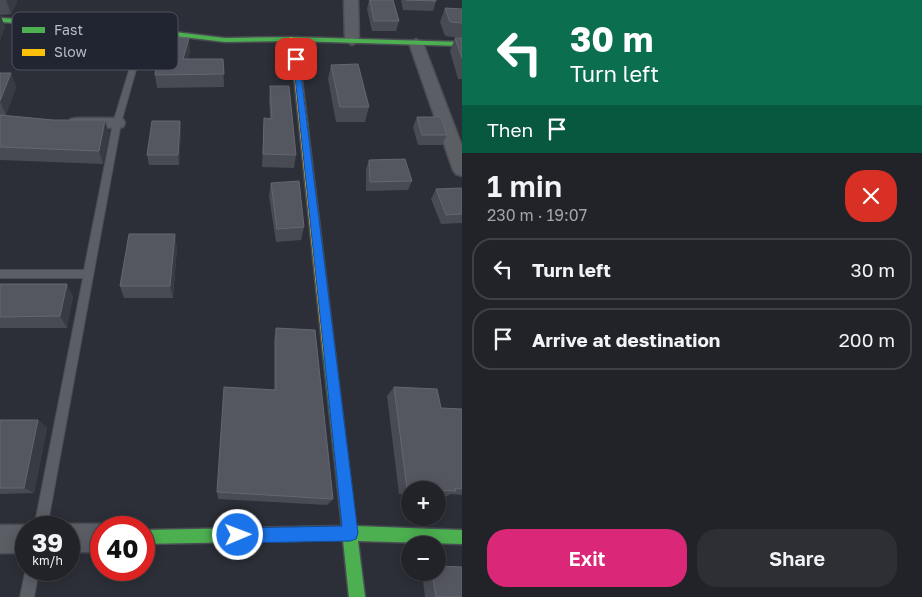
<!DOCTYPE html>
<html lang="en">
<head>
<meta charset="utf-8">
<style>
	body { margin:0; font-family:"Golos Text",sans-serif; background:#2d2f35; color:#f1f3f6; height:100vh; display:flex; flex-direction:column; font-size:19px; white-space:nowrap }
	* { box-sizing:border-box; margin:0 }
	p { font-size:16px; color:#a2a4a8 }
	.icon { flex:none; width:28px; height:28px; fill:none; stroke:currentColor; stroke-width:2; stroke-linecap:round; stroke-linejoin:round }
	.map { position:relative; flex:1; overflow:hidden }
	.side { display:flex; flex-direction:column; background:#212329; width:460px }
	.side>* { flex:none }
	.banner { background:#0b6e4f; color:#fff; overflow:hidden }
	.controls { position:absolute; left:401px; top:481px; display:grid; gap:10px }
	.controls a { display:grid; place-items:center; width:45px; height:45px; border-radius:50%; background:#212329; box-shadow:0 2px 12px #0003,0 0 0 1px #3e4046; font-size:25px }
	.speed { position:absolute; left:15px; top:516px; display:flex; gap:10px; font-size:25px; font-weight:700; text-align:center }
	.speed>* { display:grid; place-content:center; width:65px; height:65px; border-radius:50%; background:#212329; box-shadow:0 2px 12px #0003,0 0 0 1px #3e4046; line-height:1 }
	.speed small { font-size:12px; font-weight:400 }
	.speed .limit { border:8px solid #d22; background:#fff; color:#111 }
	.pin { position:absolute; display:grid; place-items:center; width:42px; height:42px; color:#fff; margin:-21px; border-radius:10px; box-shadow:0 2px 8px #0006 }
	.me { position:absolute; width:55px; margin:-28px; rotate:89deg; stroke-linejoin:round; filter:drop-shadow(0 0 4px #0008) }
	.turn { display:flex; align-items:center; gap:18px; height:105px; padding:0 25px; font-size:22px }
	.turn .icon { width:65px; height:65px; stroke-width:2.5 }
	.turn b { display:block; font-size:35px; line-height:42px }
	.then { display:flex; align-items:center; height:48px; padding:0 25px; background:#0003; gap:10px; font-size:19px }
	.round { display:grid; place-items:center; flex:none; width:52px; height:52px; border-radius:20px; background:#2d2f35 }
	.head { display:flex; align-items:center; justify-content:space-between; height:85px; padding:0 25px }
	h1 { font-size:30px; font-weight:600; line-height:38px }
	.action { display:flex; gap:10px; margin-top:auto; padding:10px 25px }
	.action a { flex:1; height:58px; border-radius:20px; background:#db2777; color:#fff; font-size:20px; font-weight:600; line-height:58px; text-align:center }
	.action a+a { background:#2d2f35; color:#f1f3f6 }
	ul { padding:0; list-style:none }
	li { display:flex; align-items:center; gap:15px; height:62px; margin:0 10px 8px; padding:0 15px; border:2px solid #3e4046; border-radius:20px }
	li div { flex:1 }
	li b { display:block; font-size:19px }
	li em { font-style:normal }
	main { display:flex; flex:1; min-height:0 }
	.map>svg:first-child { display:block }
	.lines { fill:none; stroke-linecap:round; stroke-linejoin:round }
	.lane-casing { stroke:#4a4c54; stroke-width:2 }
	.street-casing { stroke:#4a4c54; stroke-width:3 }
	.fast-casing { stroke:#4a4c54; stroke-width:3 }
	.slow-casing { stroke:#4a4c54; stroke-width:3 }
	.lane { fill:#5c5e65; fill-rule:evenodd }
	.street { fill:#5c5e65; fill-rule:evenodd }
	.fast { fill:#4caf50; fill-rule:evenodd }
	.slow { fill:#ffc107; fill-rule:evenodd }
	.wall { fill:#494b54 }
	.shaded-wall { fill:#393b43 }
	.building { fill:#555760; stroke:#646770 }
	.route { fill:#1a73e8; stroke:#114b97 }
	.key { fill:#202531; stroke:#4d525e; stroke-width:1 }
	.key-label { font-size:14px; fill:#b7bbc7 }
</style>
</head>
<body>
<main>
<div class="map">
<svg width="462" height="597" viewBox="0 0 462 597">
	<rect width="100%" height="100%" fill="#2c2f37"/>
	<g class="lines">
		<defs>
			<g id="lane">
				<polygon points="144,29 147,31 121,123 47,528 34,528 83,278 0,278 0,270 84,270 113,123 141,31"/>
				<polygon points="26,568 26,570 39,570 34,597 20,597"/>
			</g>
			<g id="street">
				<polygon points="344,0 358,0 359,41 352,45 345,41"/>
				<polygon points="416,39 423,43 462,146 462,176 456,174 453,170 409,43"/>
				<polygon points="77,118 117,118 123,119 125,123 123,127 117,128 71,127 69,123 71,119"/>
				<polygon points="69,524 101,524 109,528 101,528 101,552 69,552 69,528 61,528"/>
				<polygon points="0,525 26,525 32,528 26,528 26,553 0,553"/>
			</g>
			<g id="fast">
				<polygon points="0,18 116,25 225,38 293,37 462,42 462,46 293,41 225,42 116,29 0,22"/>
				<polygon points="329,348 333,349 335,353 356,526 462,530 462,544 358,541 365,597 349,597 343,540 144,544 144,530 342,526 323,353 325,349"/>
			</g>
			<polygon id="slow" points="290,37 297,39 335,353 333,357 329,358 325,357 323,353"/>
		</defs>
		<use href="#lane" class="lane-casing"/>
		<use href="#street" class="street-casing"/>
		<use href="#fast" class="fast-casing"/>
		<use href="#slow" class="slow-casing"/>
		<use href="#lane" class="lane"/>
		<use href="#street" class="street"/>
		<use href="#fast" class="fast"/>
		<use href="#slow" class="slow"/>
	</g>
	<g class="wall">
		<polygon points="0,0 16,0 17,2 11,14 0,15 5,27 0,40"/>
		<polygon points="369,0 393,0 399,21 396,31 372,31 367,9"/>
		<polygon points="401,0 436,0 436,1 433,11 403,10"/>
		<polygon points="445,8 462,9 462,79 458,79 450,51 455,38 461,38 445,36 440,22"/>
		<polygon points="190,51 188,59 223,59 224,87 157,88 155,75"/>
		<polygon points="331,65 369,107 365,122 336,122 328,79"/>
		<polygon points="0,73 11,73 16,87 6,115 2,115 53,120 105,120 109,134 103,164 0,160"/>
		<polygon points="270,86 296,155 294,168 262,167 264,118 270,119 269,99"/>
		<polygon points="417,117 447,135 442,145 418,145 413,127"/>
		<polygon points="180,121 181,131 179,165 149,165 147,155"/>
		<polygon points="369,160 412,181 408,190 366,191 366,169"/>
		<polygon points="271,183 304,227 301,240 276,242 269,196"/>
		<polygon points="462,188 462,223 441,224 431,199 436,189"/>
		<polygon points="177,247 173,298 124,298 120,286"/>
		<polygon points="0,284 73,296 67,328 0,328"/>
		<polygon points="276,328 333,499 327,505 218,499 217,492 274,390 274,341"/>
		<polygon points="394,387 441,408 462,409 462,495 451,494 445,497 438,496 438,490 410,490 410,495 399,494 387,396"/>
		<polygon points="0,420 38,420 47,428 34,493 0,494"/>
		<polygon points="422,572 438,572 462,597 425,597"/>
	</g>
	<g class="shaded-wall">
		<polygon points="6,0 16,0 17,2 11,14"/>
		<polygon points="0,14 5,27 0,40"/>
		<polygon points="189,38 190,51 185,72 183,59"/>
		<polygon points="11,73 16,87 6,115 0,101"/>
		<polygon points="105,120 109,134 103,164 99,151"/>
		<polygon points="180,121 181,131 179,165 178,155"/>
		<polygon points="175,234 177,247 173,298 170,286"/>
		<polygon points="67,284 73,296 67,328 60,316"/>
		<polygon points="38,420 47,428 34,493 24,488"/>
	</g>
	<g class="building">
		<polygon points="370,0 393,0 399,21 374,21"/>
		<polygon points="406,0 436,0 436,1"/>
		<polygon points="445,8 462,9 462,23 450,22"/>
		<polygon points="163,37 189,38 183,59 223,59 224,74 155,75 157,56"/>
		<polygon points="455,38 462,38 462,58"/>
		<polygon points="358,64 369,107 340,107 331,65"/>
		<polygon points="0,73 11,73 0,101"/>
		<polygon points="270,86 289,86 296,155 263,154 264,118 272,119"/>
		<polygon points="0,115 53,120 105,120 99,151 0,147"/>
		<polygon points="417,117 441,117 447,135 422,135"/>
		<polygon points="152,121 180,121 178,155 147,155"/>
		<polygon points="405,159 412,181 370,182 369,160"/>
		<polygon points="299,181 304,227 277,229 271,183"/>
		<polygon points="462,188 462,214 446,215 436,189"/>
		<polygon points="129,234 175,234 170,286 120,286"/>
		<polygon points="0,284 67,284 60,316 0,317"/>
		<polygon points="276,328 315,330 333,499 217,492 224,387 276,390"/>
		<polygon points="394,387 437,389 441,408 462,409 462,489 455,488 456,491 407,489"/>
		<polygon points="0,420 38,420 24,488 0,488"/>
		<polygon points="438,566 462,567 462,597 436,597 432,572 438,572"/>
	</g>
	<polygon class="route" points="293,57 299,59 358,533 356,539 350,541 238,543 233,541 230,535 233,530 238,528 342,526"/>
	<rect x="12" y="12" width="166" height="58" rx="8" class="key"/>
	<rect x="22" y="27" width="23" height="6" fill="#4caf50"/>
	<rect x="22" y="49" width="23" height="7" fill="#ffc107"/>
	<g class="key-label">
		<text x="54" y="35">Fast</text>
		<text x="54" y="57">Slow</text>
	</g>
</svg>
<div class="controls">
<a>+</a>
<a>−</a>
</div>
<div class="speed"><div>39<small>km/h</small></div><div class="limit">40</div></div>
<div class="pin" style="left:296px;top:59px;background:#d93025"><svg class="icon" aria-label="arrive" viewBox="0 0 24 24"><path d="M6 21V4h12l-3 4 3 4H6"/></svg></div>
<svg class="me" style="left:238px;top:535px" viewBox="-20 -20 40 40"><circle r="17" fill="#1a73e8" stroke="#fff" stroke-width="3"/><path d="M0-11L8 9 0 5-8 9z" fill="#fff"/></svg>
</div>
<section class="side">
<div class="banner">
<div class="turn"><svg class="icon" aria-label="left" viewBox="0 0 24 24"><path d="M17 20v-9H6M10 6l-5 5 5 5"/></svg><div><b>30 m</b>Turn left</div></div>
<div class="then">Then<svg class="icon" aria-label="arrive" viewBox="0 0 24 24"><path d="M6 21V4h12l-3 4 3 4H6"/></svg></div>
</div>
<div class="head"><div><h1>1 min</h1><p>230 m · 19:07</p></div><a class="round" style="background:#d93025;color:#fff"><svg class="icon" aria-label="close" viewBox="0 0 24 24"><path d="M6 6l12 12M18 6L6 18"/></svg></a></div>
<ul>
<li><svg class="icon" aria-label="left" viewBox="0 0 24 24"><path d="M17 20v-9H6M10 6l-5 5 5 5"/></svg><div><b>Turn left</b></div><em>30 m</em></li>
<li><svg class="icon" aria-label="arrive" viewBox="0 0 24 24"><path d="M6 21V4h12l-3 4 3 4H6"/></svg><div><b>Arrive at destination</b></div><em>200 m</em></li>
</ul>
<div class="action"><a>Exit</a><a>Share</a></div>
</section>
</main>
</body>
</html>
